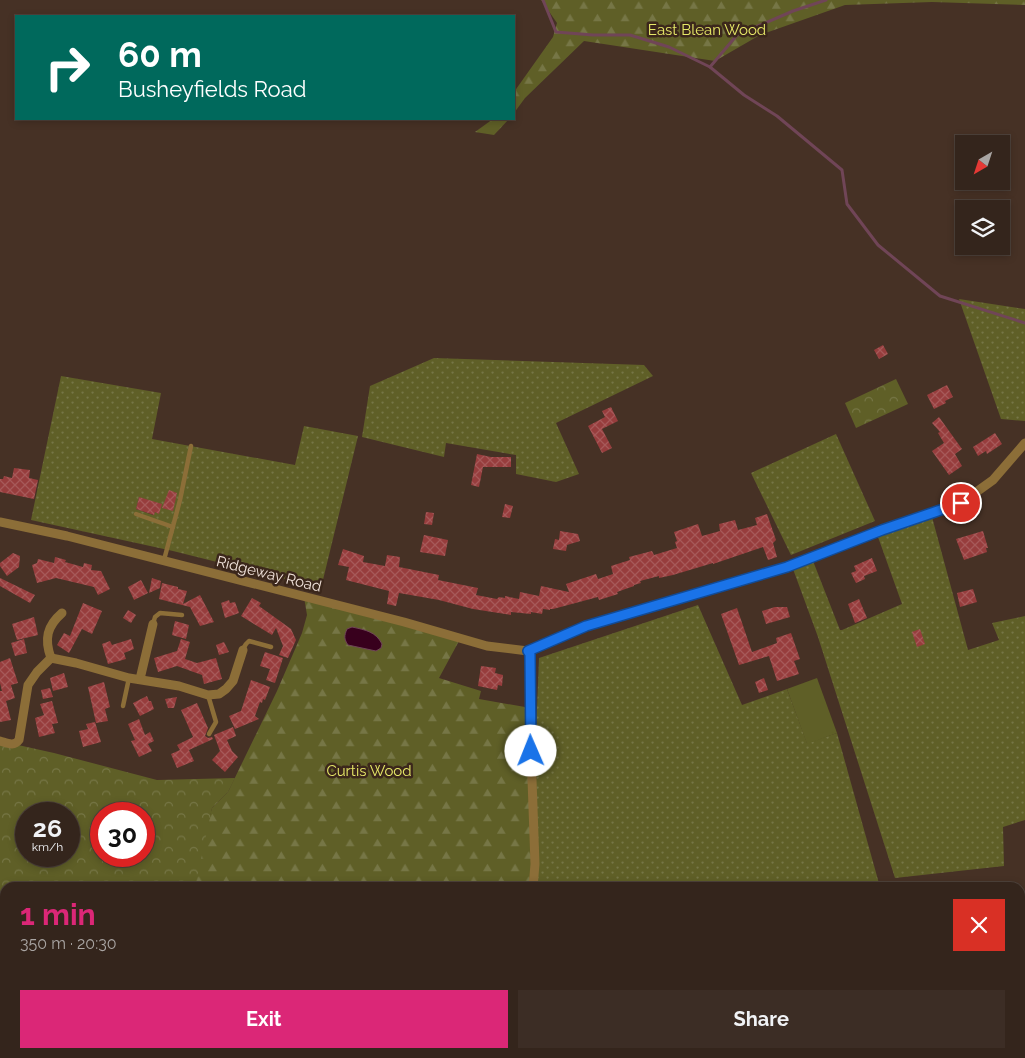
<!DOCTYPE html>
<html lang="en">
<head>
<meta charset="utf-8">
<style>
	body { margin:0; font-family:Raleway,sans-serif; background:#3c2d25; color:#f1f3f6; height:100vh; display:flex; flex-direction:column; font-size:19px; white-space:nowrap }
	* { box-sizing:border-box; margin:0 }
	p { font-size:16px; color:#a9a5a3 }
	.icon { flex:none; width:28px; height:28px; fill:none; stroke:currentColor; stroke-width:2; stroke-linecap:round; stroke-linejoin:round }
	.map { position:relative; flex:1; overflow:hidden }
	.panel { position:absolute; left:0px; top:882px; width:1025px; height:176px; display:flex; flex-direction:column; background:#34251c; border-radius:15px 15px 0 0; box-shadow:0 2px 8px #0003,0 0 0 1px #4e423b }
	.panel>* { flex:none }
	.banner { position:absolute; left:15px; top:15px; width:500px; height:105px; border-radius:0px; box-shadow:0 2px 8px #0003,0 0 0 1px #4e423b; background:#00695c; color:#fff; overflow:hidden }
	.needle { width:32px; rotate:219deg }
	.fabs { position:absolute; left:955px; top:135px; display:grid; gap:10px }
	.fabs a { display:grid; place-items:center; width:55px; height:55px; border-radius:0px; background:#34251c; box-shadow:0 2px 8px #0003,0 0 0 1px #4e423b; font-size:25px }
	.speed { position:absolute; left:15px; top:802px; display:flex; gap:10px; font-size:25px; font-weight:700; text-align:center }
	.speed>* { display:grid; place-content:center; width:65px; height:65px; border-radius:50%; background:#34251c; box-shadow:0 2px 8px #0003,0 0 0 1px #4e423b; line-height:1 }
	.speed small { font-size:12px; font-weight:400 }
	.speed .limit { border:8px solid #d22; background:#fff; color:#111 }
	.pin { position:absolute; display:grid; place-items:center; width:42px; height:42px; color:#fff; margin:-21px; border:2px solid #fff; border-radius:50%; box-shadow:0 1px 5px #0007 }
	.me { position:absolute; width:55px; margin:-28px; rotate:359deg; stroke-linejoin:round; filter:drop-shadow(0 0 4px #0008) }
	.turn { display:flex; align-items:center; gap:18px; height:105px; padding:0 20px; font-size:22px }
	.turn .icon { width:65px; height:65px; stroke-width:2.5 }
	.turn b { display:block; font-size:35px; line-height:42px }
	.round { display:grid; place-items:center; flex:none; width:52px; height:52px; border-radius:0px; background:#3c2d25 }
	.headline { display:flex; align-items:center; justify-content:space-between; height:85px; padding:0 20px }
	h1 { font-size:30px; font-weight:700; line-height:38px; color:#db2777 }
	.primary-button { display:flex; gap:10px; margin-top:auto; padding:10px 20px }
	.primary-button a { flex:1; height:58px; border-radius:0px; background:#db2777; color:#fff; font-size:20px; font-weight:700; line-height:58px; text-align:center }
	.primary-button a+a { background:#3c2d25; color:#f1f3f6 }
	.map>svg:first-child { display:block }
	.grass { fill:url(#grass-dots); fill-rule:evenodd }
	.forest { fill:url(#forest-firs) }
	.park { fill:url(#park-crowns); fill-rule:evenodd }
	.pitch { fill:#5f5f27 }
	.water { fill:#38001d; stroke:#704557 }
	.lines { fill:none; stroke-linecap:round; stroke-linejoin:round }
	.stream { stroke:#704557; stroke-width:3 }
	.building { fill:url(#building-cross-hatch) }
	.lane { stroke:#8c6e38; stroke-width:4.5 }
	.street { stroke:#8c6e38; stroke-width:9 }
	.primary { stroke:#e0a20c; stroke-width:12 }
	.route-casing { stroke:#114b97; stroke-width:12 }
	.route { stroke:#1a73e8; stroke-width:9 }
	.labels { text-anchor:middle; stroke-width:5; stroke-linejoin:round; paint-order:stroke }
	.park-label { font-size:15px; fill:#e7e968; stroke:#3b271b }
	.street-label { font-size:15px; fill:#f3e5dd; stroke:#3b271b }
</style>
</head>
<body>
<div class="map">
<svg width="1025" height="1058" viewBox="0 0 1025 1058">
	<defs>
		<pattern id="grass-dots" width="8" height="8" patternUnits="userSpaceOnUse" patternTransform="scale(1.25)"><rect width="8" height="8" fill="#5f5f27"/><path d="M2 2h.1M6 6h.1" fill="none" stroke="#767646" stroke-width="1.8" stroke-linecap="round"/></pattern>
		<pattern id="forest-firs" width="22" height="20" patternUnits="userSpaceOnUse" patternTransform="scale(1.25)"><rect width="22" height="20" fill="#5f5f27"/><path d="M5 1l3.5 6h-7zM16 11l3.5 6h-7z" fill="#767646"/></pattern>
		<pattern id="park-crowns" width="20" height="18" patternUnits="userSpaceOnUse" patternTransform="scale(1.25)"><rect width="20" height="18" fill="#5f5f27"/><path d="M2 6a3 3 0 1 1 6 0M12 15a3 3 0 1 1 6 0" fill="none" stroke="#767646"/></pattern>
		<pattern id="building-cross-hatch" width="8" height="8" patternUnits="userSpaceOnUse" patternTransform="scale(1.25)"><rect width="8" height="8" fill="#973d3d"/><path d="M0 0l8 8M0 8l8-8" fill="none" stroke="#a65959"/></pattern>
	</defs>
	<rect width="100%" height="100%" fill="#463125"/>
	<g class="grass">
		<polygon points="959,299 1025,309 1025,421 1001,419"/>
		<polygon points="434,358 644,365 653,376 556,423 579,474 556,482 516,474 516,455 446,443 444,457 362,437 370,386"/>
		<path d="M61,376L161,393L152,439L295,465L304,426L358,436L321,588L173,551L31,520ZM139,497L159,513L155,512L153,515L136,509Z"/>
		<polygon points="836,434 875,521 791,555 751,473"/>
		<polygon points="932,517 968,650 999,640 992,623 1025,616 1025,820 1003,827 1004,866 895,878 818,637 793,569 813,561 840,630 842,630 902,604 878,537"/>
		<polygon points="698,605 742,705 787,689 807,743 837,733 880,887 530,888 539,658"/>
		<polygon points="445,1054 516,1054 515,1058 420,1058"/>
		<polygon points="519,1054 523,1054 523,1055 528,1054 647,1054 635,1058 518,1058"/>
		<polygon points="700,1054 829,1054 831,1058 688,1058"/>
	</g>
	<g class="forest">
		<polygon points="541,0 1025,0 1025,5 932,2 845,5 760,35 715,61 584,41 525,98 514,113 514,92 553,37 557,23"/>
		<polygon points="493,119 509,119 494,135 475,132"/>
		<polygon points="304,597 459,641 439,678 481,691 479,699 525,707 531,744 533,887 191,888 212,808 228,792 277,691 302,633 307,615"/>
		<polygon points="29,1054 145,1054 149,1056 150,1054 445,1054 420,1058 28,1058"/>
	</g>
	<g class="park">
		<polygon points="896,379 908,404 856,428 845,403"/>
		<path d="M0,741L54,753L157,780L235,778L228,792L212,808L195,887L5,888V1054H29L28,1058H0ZM26,814H69V856H26ZM101,814H144V856H101Z"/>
	</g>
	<polygon class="pitch" points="817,678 837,733 807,744 787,689"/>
	<path class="water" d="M352,627C366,630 376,632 382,644L381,648L376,651L348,645C344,639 344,636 347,629Z"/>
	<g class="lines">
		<g class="stream">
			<polyline points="543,0 556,32 593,35 630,35 669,47 710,67 744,95 777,116 842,170 847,204 878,245 940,296 1025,323"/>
			<polyline points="710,67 737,35 793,11 826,0"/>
		</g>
	</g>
	<g class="building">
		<polygon points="883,345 888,354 879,359 874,350"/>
		<polygon points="947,385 953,397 945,401 946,403 934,409 927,395"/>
		<polygon points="611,407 618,421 602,429 612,448 602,453 588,426 605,417 602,411"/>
		<polygon points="939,417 962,449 955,454 962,466 949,475 932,451 944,443 938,433 940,432 932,423"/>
		<polygon points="995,433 1002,444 987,454 986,451 978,456 973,447"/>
		<polygon points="477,454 491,457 511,457 511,467 483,467 479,487 471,485"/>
		<polygon points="14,468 30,470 29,478 38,480 34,499 0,492 0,479 3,479 4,476 12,478"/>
		<polygon points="169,490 177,493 173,511 162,508"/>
		<polygon points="139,497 162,504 159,514 155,512 154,515 136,509"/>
		<polygon points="505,504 513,506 510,518 502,517"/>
		<polygon points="426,512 434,513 432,525 424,524"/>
		<polygon points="767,514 776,540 773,543 777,557 768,560 763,547 713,564 713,563 673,575 659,578 659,576 640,581 641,583 634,585 634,586 617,592 618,594 599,600 598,597 553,609 550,609 550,610 543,609 542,614 531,612 531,614 511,612 511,615 473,609 439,600 399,593 396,606 387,604 389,591 346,580 349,567 338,565 343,549 364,556 363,562 385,566 387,555 400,557 399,567 439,575 438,580 478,588 476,595 497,599 499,597 505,598 505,596 519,599 520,592 539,596 541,586 569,592 566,584 596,574 598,579 613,574 611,566 630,560 629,557 652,551 654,555 677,548 675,542 677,541 674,532 698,524 702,536 720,531 719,524 735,520 738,530 757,525 755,518"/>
		<polygon points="560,531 578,534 580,541 567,545 566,551 553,549 555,539 559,540"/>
		<polygon points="983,531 988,548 986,548 987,552 964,560 956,539"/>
		<polygon points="424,535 448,540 445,556 420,552"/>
		<polygon points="13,553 20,556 19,567 7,576 0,566 0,563"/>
		<polygon points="55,557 66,560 65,562 83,567 84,563 92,565 91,570 101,571 110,589 98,595 94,587 56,578 37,583 32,565 37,563 38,559 54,563"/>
		<polygon points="872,558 877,571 864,576 865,579 856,583 851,573 856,571 854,566"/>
		<polygon points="0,578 35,595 30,603 0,586"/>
		<polygon points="152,578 161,581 160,588 149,593"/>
		<polygon points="141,580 148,593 134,600 128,587"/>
		<polygon points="162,583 178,587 178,589 187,591 183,604 200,595 214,622 200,626 190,607 159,599"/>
		<polygon points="973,589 977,602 960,607 957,593"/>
		<polygon points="252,598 261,603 259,606 291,629 296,640 288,658 279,655 283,646 276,628 272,635 241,616"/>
		<polygon points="859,599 867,618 855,623 848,604"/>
		<polygon points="229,600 230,603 235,602 239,613 225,618 221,603"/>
		<polygon points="83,603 102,611 92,634 82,629 69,653 57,645 64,633 70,636"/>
		<polygon points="775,607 787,607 790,617 766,624 762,611"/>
		<polygon points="737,608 752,652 777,643 776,638 791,633 800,659 794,661 799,674 777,681 769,656 739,665 721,614"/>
		<polygon points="128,610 136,615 131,623 123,618"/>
		<polygon points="34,617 38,635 17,640 12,624"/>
		<polygon points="175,621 189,625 186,639 172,635"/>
		<polygon points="920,629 925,644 917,647 912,632"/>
		<polygon points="24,639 27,653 15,656 11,643"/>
		<polygon points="131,639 134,649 124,653 126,659 108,664 102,644 110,641 112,645"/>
		<polygon points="181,639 190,642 185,659 197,663 216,658 222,679 204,684 202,675 177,666 158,672 154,658 177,651"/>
		<polygon points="224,642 229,652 219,655 216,645"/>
		<polygon points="265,652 283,658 275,683 266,680 270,669 260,666"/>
		<polygon points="10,658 18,683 11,685 15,698 6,701 11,720 0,722 0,691 2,691 0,683 0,662"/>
		<polygon points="481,666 496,668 495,673 503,675 502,686 498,685 497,690 478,686"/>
		<polygon points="64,673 68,687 53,691 50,678"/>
		<polygon points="764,678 768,690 759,693 755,682"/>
		<polygon points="251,680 270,687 265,700 263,699 262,703 260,702 255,716 259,719 235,729 229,716 241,711"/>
		<polygon points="104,682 110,707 105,709 108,721 96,723 88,687"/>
		<polygon points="50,688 53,697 43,699 41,690"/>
		<polygon points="147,696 149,701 151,701 154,709 140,716 133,703"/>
		<polygon points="177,697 174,708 168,708 165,699"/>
		<polygon points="52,701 58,723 52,724 55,733 39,737 35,718 44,715 40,704"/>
		<polygon points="197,703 208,728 205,736 208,738 212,737 213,739 189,750 194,761 177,768 171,754 180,750 177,745 193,737 181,710"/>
		<polygon points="139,719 145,735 150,732 154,741 148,744 152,751 139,757 131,741 135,740 128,724"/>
		<polygon points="95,722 101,742 83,747 79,731 88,729 86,724"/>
		<polygon points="233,727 236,736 227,740 232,751 238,757 225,772 212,760 220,751 214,735"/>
	</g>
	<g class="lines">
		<g class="lane">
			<polyline points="136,514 173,527"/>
			<polyline points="164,560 180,500 191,446"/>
			<polyline points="153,624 155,617 160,613 182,615"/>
			<polyline points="243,649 246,644 249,641 271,647"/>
			<polyline points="208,695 216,722 209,734"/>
			<polyline points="123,706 129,678"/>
		</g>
		<g class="street">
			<polyline points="0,522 67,536 404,622 487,646 528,651 531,650"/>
			<polyline points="528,651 530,654 531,650 586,626 787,567 882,530 961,503 993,480 1025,443"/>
			<polyline points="530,654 531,751 535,864 533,888"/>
			<path d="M51,658C44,639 47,626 62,613"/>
			<polyline points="140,679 153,624"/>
			<path d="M0,741C7,743 14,747 19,740L28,685L37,672L51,658L76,663L129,678L179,686L208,695L219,694L226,689L233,681L243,650"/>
			<polyline points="515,1058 516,1054"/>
		</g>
		<g class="primary">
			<polyline points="876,1054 886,1058"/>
			<polyline points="670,1058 682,1054"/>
		</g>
	</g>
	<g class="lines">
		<defs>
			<polyline id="route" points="531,751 530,654 528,651 586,626 787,567 882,530 961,503"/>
		</defs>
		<use href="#route" class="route-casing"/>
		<use href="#route" class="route"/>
	</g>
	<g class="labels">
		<g class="park-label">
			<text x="707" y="35">East Blean Wood</text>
			<text x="369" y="776">Curtis Wood</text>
		</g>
		<g class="street-label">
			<text transform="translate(269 574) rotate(14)" y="5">Ridgeway Road</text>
		</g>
	</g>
</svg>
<div class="fabs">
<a><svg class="needle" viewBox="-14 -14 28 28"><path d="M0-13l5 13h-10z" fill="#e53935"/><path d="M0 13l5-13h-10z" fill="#a9a5a3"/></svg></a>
<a><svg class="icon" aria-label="layers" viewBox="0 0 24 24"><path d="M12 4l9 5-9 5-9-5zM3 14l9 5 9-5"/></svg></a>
</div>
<div class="speed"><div>26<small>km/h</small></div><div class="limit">30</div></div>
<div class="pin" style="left:961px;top:503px;background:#d93025"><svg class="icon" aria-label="arrive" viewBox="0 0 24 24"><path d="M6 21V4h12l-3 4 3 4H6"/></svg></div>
<svg class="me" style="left:531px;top:751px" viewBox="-20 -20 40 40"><circle r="19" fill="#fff"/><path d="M0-13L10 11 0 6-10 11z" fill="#1a73e8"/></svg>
<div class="banner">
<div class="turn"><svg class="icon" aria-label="right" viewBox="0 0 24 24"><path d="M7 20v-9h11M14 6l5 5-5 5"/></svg><div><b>60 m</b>Busheyfields Road</div></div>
</div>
<section class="panel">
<div class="headline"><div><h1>1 min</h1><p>350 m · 20:30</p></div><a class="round" style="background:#d93025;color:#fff"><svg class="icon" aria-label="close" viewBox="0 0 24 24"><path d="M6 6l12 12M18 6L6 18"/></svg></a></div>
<div class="primary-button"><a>Exit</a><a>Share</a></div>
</section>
</div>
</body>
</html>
